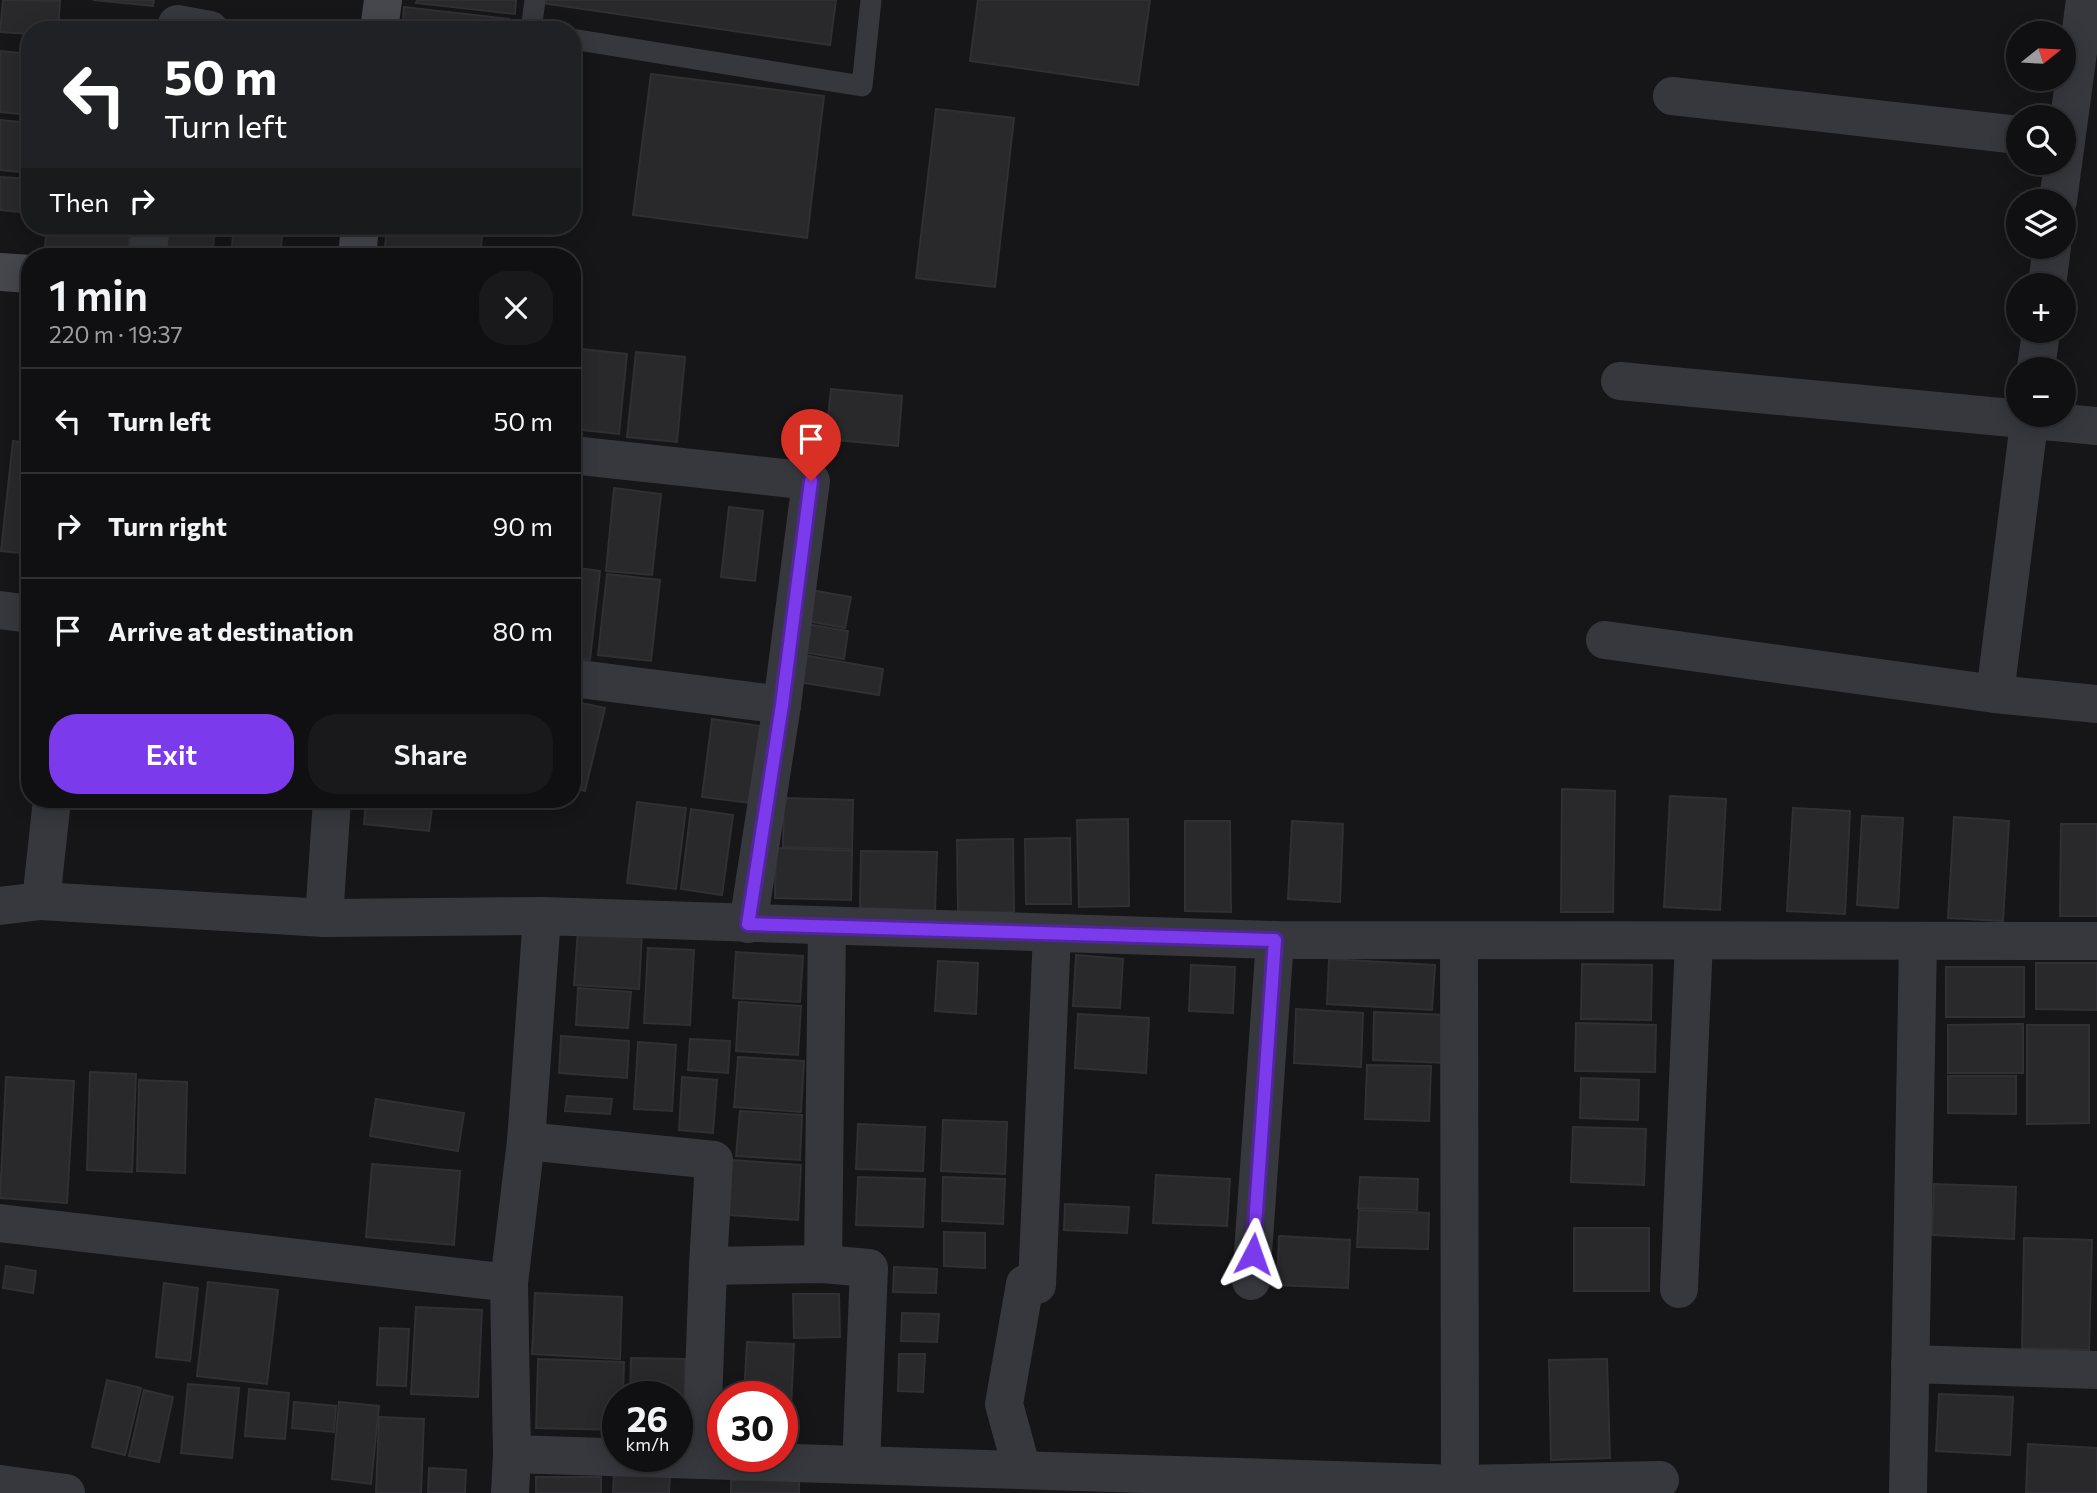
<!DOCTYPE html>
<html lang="en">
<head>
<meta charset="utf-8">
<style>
	body { margin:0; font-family:Commissioner,sans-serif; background:#19191b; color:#f1f3f6; height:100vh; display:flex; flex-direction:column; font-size:26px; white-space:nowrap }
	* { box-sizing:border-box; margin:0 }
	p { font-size:23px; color:#9c9d9f }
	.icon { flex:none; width:38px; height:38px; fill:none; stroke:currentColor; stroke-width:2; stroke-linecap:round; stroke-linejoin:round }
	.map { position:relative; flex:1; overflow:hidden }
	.drawer { position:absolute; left:21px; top:248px; width:560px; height:560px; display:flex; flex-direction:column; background:#101012; border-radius:28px; box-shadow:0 4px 18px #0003,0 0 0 2px #303032 }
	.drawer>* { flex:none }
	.banner { position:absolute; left:21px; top:21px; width:560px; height:214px; border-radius:28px; box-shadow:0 4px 18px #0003,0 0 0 2px #303032; background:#202124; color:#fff; overflow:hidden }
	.needle { width:46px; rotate:72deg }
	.controls { position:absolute; left:2006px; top:21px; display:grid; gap:14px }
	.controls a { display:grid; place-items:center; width:70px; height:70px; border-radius:50%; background:#101012; box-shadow:0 4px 18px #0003,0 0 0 2px #303032; font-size:35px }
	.speed { position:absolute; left:602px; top:1381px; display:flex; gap:14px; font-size:35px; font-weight:700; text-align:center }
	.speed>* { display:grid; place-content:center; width:91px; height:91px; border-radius:50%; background:#101012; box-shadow:0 4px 18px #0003,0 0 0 2px #303032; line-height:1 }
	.speed small { font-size:18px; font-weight:400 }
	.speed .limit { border:10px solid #d22; background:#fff; color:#111 }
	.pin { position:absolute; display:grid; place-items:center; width:60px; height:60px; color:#fff; margin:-72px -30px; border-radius:50% 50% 50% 0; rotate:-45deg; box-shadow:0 0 7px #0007 }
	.pin .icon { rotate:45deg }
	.me { position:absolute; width:77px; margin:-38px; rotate:4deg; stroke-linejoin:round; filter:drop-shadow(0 0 5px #0008) }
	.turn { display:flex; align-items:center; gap:24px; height:147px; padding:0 28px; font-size:32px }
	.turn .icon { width:91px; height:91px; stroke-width:2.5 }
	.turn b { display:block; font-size:49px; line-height:60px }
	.then { display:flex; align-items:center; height:66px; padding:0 28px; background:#0003; gap:14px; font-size:26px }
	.round { display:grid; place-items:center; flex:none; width:74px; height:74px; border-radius:28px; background:#19191b }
	.headline { display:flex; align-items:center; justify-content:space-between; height:119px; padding:0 28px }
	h1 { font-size:42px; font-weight:600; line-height:52px }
	.primary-button { display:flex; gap:14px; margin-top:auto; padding:14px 28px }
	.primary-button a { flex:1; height:80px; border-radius:28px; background:#7c3aed; color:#fff; font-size:28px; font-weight:600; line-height:80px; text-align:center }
	.primary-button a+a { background:#19191b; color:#f1f3f6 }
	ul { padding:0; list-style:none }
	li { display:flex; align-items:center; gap:21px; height:105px; padding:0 28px; border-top:2px solid #303032 }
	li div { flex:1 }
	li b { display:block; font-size:26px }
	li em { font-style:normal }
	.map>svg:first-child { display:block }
	.building { fill:#29292c; stroke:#303034; stroke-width:2 }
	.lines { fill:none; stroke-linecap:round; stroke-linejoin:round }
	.lane { stroke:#37383d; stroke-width:21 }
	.street { stroke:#37383d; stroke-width:38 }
	.secondary { stroke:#45474d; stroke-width:38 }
	.route-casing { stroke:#51269a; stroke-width:18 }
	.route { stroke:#7c3aed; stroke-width:12 }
</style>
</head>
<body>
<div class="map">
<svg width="2097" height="1493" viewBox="0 0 2097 1493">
	<rect width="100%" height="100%" fill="#161618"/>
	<g class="building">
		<polygon points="3,0 60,1 58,30 30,30 30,34 0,32"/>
		<polygon points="93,0 154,0 153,6"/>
		<polygon points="417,0 516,0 515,14 416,3"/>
		<polygon points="541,0 836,0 830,45 541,3"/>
		<polygon points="978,0 1150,0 1138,85 970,61"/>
		<polygon points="404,7 509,19 508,30 402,30"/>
		<polygon points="0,51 30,54 30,115 0,112"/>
		<polygon points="651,74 824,96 807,238 633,215"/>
		<polygon points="936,109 1014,118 995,287 916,278"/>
		<polygon points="0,120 30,123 30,173 0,170"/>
		<polygon points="0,177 30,179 30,213 0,210"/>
		<polygon points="47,226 130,226 128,257 44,257"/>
		<polygon points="164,226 215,226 212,257 160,257"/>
		<polygon points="234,226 283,226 280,257 231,257"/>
		<polygon points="387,226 483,226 480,257 384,257"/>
		<polygon points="582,349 627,354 619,434 573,429"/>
		<polygon points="636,352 685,357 677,442 627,437"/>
		<polygon points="831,389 902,396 898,446 826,439"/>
		<polygon points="13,441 30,443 30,554 1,551"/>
		<polygon points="614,488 661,494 652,575 606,571"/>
		<polygon points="729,507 763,511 755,581 721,577"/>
		<polygon points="572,567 600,571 590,660 572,658"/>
		<polygon points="607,574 660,580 651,661 598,655"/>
		<polygon points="811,590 851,597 845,628 807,621"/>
		<polygon points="807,624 848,631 844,659 802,652"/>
		<polygon points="803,655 883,669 879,695 798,682"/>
		<polygon points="572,701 605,708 585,791 572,788"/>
		<polygon points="712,719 761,726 750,803 702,797"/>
		<polygon points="1562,789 1615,791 1613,912 1561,912"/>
		<polygon points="1670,796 1726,799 1720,910 1664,907"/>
		<polygon points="784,798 853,800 852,849 783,847"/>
		<polygon points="366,800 433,800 429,831 364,824"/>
		<polygon points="637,802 686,808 676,889 627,883"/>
		<polygon points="1793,808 1850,811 1845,914 1787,911"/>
		<polygon points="691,809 733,815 722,895 681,889"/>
		<polygon points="1862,816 1903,818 1898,908 1857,905"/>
		<polygon points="1954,817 2009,821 2003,921 1948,918"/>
		<polygon points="1128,819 1129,906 1079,907 1077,820"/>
		<polygon points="1185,821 1230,821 1231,912 1185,911"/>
		<polygon points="1292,821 1343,824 1340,902 1288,899"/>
		<polygon points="2061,824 2097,824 2097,916 2060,916"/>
		<polygon points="1070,838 1071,904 1026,904 1025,839"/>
		<polygon points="1013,839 1014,912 958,913 957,840"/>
		<polygon points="776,848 852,851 851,900 775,898"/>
		<polygon points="861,851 937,852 935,911 860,908"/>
		<polygon points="578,928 642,932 639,989 574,985"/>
		<polygon points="648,948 694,950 690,1025 644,1023"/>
		<polygon points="736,952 803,956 800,1002 733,998"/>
		<polygon points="1076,955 1123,959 1120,1008 1073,1006"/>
		<polygon points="1329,959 1435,965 1432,1010 1327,1004"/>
		<polygon points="938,961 978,963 976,1014 935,1011"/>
		<polygon points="2036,963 2097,963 2097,1010 2036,1009"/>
		<polygon points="1582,964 1652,965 1651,1020 1581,1019"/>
		<polygon points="1191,965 1235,967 1233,1013 1189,1011"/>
		<rect x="1946" y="967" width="78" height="50"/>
		<polygon points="578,988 631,992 628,1028 576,1025"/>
		<polygon points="739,1002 801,1006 798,1055 736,1051"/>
		<polygon points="1296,1009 1363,1013 1361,1067 1294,1063"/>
		<polygon points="1374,1012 1449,1015 1447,1063 1373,1060"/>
		<polygon points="1078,1014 1149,1018 1146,1073 1075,1068"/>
		<polygon points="1576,1023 1656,1025 1655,1072 1575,1071"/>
		<polygon points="2023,1024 2023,1073 1948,1073 1948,1025"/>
		<polygon points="2027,1025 2089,1025 2089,1123 2027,1124"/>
		<polygon points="561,1036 629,1041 627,1078 559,1073"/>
		<polygon points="690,1039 730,1041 728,1073 688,1070"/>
		<polygon points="638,1042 676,1045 672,1111 634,1109"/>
		<polygon points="738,1057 804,1061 801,1112 734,1107"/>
		<polygon points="1367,1065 1431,1066 1429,1121 1365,1119"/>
		<polygon points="90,1072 136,1074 132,1172 87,1170"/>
		<polygon points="1948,1076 2016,1076 2016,1114 1948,1113"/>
		<polygon points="6,1077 74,1081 67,1203 0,1198"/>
		<polygon points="682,1077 717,1080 713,1133 679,1130"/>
		<polygon points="1581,1078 1639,1080 1638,1120 1580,1118"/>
		<polygon points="139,1080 187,1082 185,1173 137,1171"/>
		<polygon points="567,1096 612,1099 610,1114 565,1111"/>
		<polygon points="376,1099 464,1113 458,1151 370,1136"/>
		<polygon points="740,1111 802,1115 800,1160 736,1156"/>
		<polygon points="943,1120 1007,1122 1005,1174 941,1171"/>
		<polygon points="858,1124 925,1127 923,1171 856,1169"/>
		<polygon points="1573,1127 1646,1129 1644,1185 1571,1182"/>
		<polygon points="732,1160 801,1165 798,1220 729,1215"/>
		<polygon points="372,1164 460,1171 454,1245 366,1237"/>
		<polygon points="1156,1175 1230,1179 1227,1226 1153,1223"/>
		<polygon points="858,1177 925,1179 923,1227 856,1225"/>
		<polygon points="943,1177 1005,1179 1003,1224 942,1221"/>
		<polygon points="1360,1177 1418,1179 1417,1210 1358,1208"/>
		<polygon points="1934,1184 2016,1187 2014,1239 1932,1235"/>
		<polygon points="1065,1204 1129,1207 1127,1233 1064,1230"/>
		<polygon points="1359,1210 1429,1213 1428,1249 1357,1247"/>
		<rect x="1574" y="1228" width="75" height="63"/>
		<polygon points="944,1232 985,1233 985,1268 944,1266"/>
		<polygon points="1279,1236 1350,1240 1348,1288 1277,1285"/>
		<polygon points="2024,1238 2092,1240 2089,1350 2022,1348"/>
		<polygon points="6,1266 36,1271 33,1293 3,1288"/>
		<polygon points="894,1267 937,1269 936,1293 893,1292"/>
		<polygon points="208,1282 278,1290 267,1384 197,1376"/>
		<polygon points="164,1283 198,1288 190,1361 156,1357"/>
		<polygon points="535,1293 622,1297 620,1359 532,1354"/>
		<polygon points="793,1294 839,1294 840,1337 794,1338"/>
		<polygon points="416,1307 482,1310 478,1397 411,1394"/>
		<polygon points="902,1313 939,1314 937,1342 901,1341"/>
		<polygon points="380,1328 409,1329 406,1386 377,1385"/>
		<polygon points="747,1342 794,1344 790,1429 782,1428 782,1396 744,1396"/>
		<polygon points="899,1354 925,1354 923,1392 898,1391"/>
		<polygon points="631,1358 685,1359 684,1423 677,1422 677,1396 630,1396"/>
		<polygon points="538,1359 624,1362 623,1396 618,1396 618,1430 536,1428"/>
		<polygon points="1607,1359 1610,1458 1551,1460 1549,1360"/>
		<polygon points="107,1380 141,1388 125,1455 92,1447"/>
		<polygon points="188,1384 239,1388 232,1458 181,1453"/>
		<polygon points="249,1389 289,1393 285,1439 245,1436"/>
		<polygon points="144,1390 173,1397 159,1462 129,1456"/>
		<polygon points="1939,1394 2013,1397 2010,1455 1936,1451"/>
		<polygon points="294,1402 336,1406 334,1432 292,1428"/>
		<polygon points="339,1402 379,1406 371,1484 332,1479"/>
		<polygon points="379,1417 424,1419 421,1493 376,1493"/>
		<polygon points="2028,1444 2097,1448 2097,1493 2026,1493"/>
		<polygon points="429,1468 466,1470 465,1493 428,1493"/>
		<polygon points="614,1472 670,1476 669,1493 613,1493"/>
		<rect x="536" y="1477" width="65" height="16"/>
		<polygon points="799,1479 799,1493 731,1493 731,1480"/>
	</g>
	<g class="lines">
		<g class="lane">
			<polyline points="531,30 535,0"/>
			<polyline points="572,39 862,86 871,0"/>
		</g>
		<g class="street">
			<polyline points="177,24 210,30"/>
			<polyline points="1672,96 2018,135"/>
			<polyline points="2058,201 2085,0"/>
			<polyline points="147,257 151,226"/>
			<polyline points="2047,285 2052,247"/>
			<polyline points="2036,369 2041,331"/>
			<polyline points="1620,381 2097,426"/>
			<polyline points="572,455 811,481 782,705 748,924"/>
			<polyline points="0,610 30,614"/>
			<polyline points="1605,640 1995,694 2097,704"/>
			<polyline points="572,678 782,705"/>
			<polyline points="1995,694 2030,415"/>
			<polyline points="52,800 41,901 324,918"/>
			<polyline points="332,800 324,918 542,916"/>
			<polyline points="0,906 41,901"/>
			<polyline points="1459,941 1460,1493"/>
			<polyline points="526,1141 714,1160 708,1266 823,1264 869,1268 861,1465"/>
			<polyline points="0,1223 509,1283"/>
			<polyline points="823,1264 827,926"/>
			<polyline points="1251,1281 1275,940"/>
			<polyline points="1037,1285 1052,933"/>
			<polyline points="1679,1289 1694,941"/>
			<polyline points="1910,1364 2097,1370"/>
			<polyline points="701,1460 708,1266"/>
			<polyline points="1022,1470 1004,1404 1025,1284"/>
			<polyline points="1660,1480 1460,1484 512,1454 509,1283 526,1141 542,916 1275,940 2097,941"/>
			<polyline points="0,1484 66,1493"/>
			<polyline points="510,1493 512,1454"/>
			<polyline points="1908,1493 1918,941"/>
		</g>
		<g class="secondary">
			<polyline points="379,30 383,0"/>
			<polyline points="357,257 360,226"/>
			<polyline points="0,272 30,274"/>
		</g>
	</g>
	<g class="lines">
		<defs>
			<polyline id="route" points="811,481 782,705 748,924 1275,940 1253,1254"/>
		</defs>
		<use href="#route" class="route-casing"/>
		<use href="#route" class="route"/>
	</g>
</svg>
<div class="controls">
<a><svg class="needle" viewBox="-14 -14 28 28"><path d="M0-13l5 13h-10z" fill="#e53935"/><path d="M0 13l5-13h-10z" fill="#9c9d9f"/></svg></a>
<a><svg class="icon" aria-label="search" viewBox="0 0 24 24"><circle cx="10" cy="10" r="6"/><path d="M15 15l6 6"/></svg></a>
<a><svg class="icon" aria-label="layers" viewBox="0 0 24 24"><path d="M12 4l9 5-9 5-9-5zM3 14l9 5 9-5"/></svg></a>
<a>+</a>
<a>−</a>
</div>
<div class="speed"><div>26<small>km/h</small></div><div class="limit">30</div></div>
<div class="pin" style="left:811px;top:481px;background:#d93025"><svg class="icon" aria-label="arrive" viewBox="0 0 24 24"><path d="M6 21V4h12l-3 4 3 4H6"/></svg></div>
<svg class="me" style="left:1253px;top:1254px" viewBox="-20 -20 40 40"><path d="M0-17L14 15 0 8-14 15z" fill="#7c3aed" stroke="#fff" stroke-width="4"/></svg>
<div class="banner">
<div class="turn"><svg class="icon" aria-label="left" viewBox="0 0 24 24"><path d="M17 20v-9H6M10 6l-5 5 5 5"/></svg><div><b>50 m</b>Turn left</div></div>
<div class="then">Then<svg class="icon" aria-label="right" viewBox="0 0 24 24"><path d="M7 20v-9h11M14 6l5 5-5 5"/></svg></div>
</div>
<section class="drawer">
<div class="headline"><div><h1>1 min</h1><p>220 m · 19:37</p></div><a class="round"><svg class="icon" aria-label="close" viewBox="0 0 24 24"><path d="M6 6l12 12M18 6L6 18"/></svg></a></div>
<ul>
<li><svg class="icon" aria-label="left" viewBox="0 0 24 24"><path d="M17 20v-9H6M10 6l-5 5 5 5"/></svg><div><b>Turn left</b></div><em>50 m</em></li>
<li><svg class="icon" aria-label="right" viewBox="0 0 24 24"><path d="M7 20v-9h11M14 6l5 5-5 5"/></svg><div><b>Turn right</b></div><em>90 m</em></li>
<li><svg class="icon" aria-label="arrive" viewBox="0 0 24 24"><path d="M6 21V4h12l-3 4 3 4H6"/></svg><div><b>Arrive at destination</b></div><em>80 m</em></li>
</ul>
<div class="primary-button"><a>Exit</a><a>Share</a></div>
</section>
</div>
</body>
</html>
